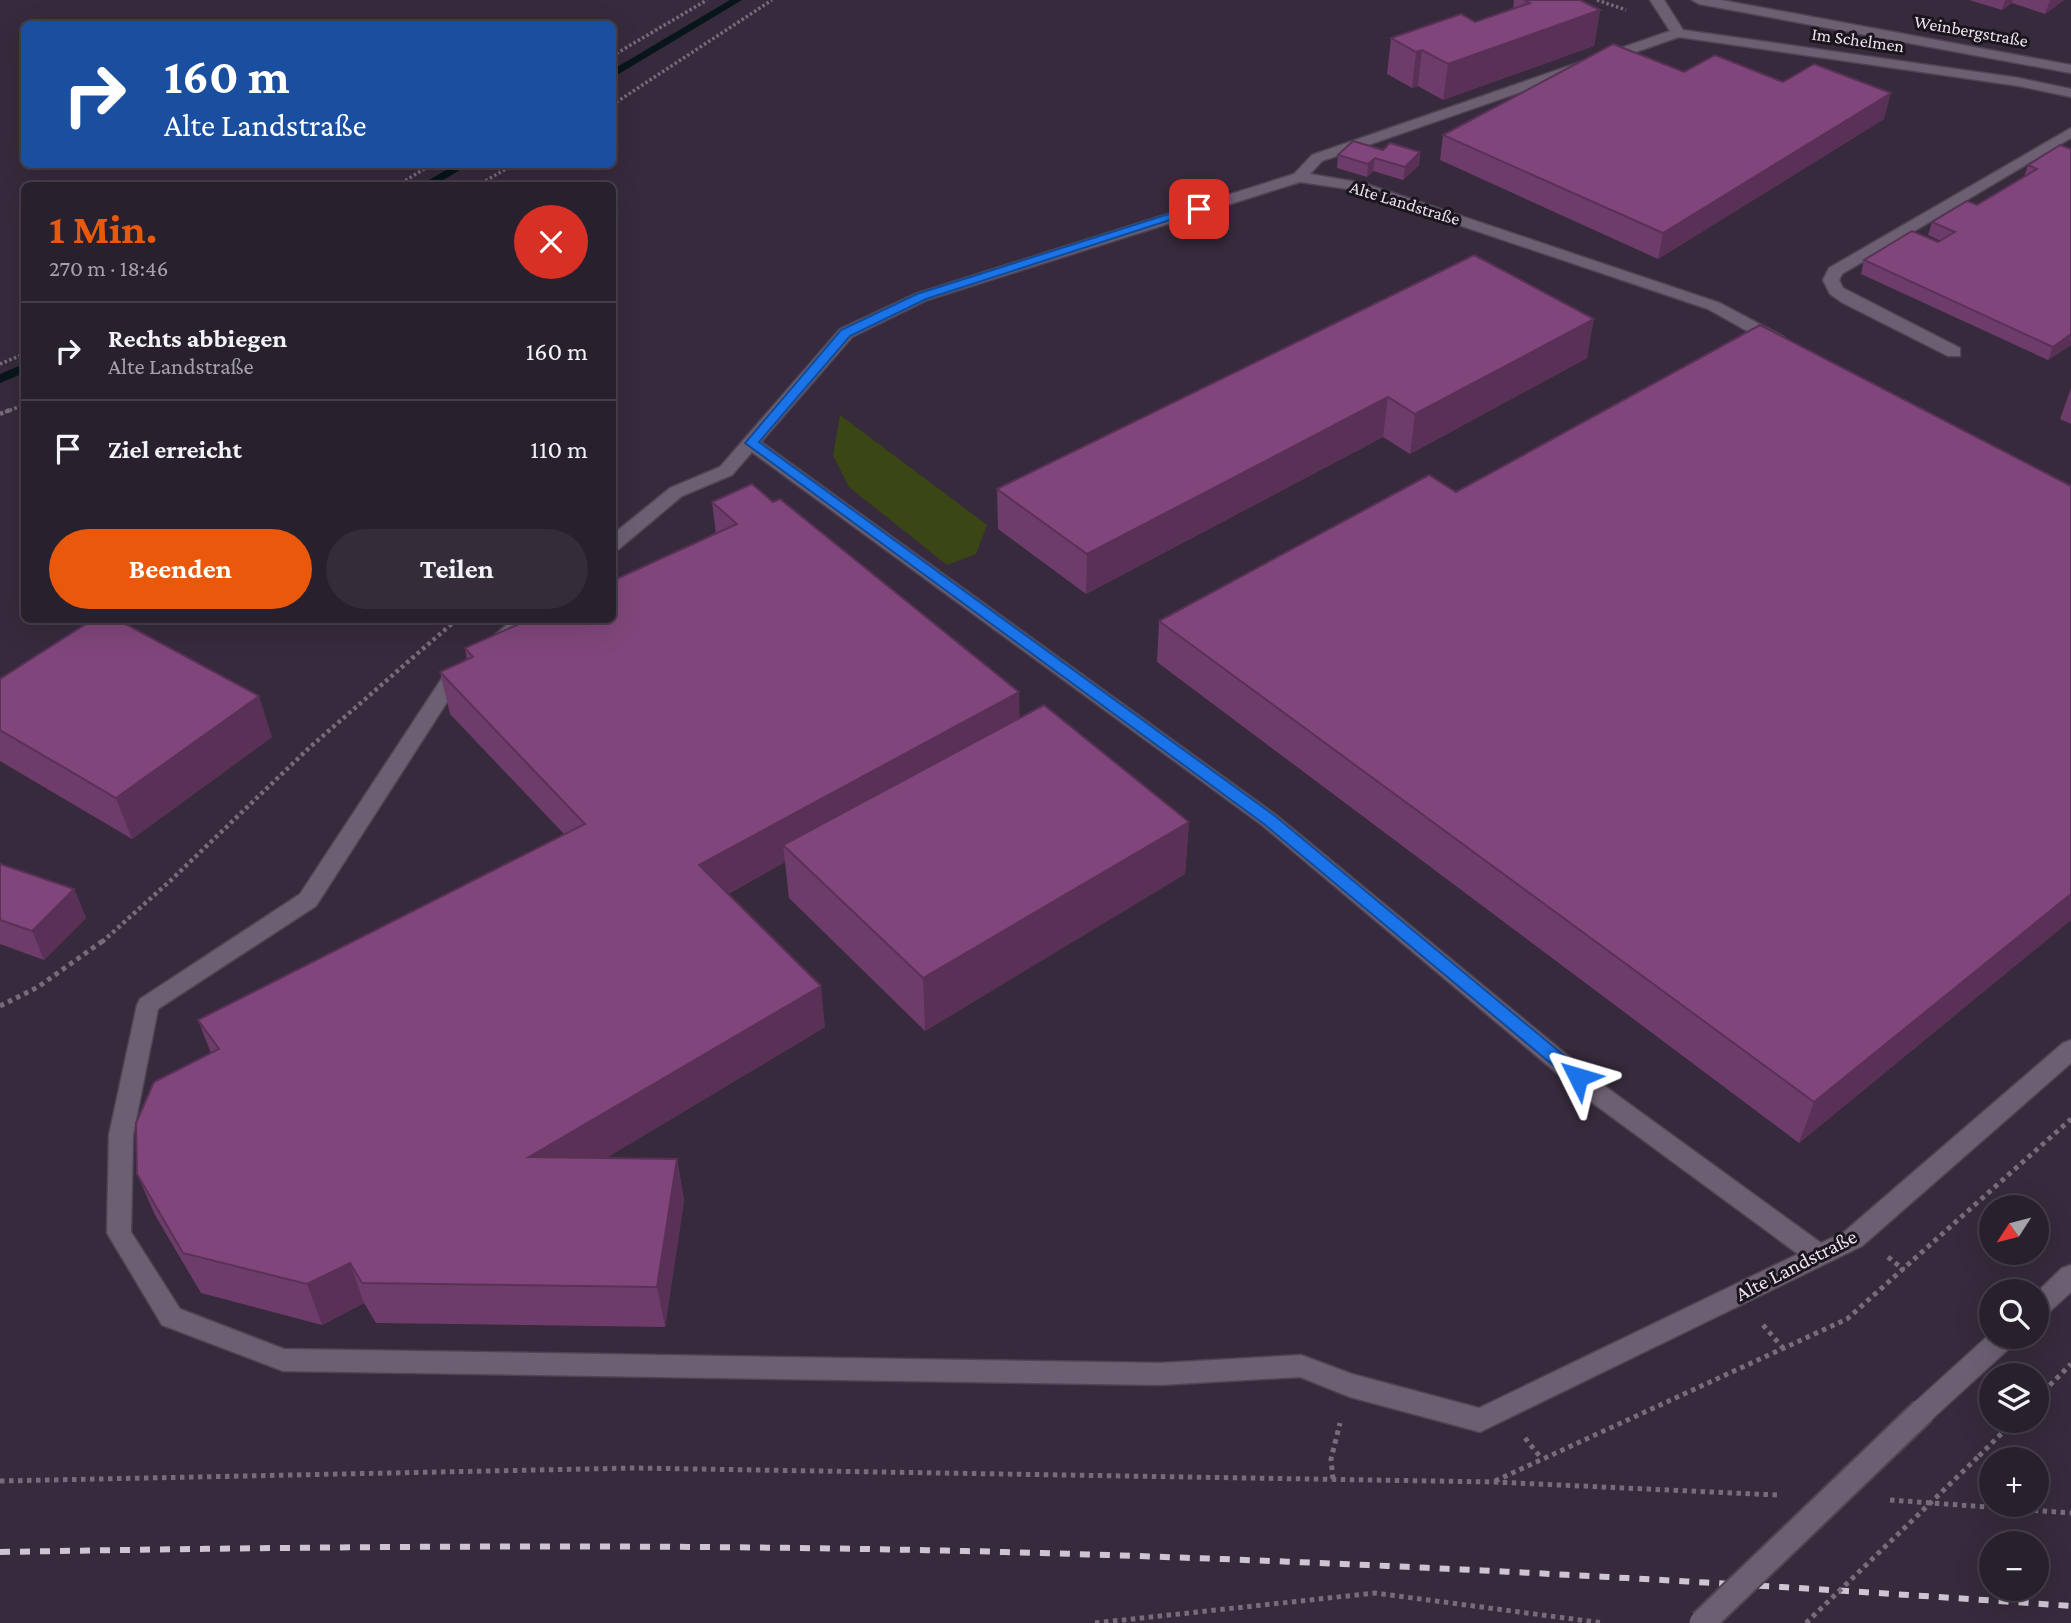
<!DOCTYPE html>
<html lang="de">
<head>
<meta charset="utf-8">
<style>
	body { margin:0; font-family:"Crimson Pro",serif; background:#342d39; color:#f1f3f6; height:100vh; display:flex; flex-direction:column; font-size:26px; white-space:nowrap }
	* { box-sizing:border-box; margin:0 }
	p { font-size:23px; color:#a5a3aa }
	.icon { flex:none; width:38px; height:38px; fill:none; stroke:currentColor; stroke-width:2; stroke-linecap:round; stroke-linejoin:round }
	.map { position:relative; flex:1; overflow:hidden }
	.side { position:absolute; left:21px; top:182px; width:595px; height:441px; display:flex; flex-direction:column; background:#28202d; border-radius:10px; box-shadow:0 7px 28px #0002,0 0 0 2px #443e49 }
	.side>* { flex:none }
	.top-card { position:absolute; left:21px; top:21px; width:595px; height:147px; border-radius:10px; box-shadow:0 7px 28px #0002,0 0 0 2px #443e49; background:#1a4fa0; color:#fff; overflow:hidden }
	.needle { width:46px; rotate:234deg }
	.tools { position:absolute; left:1979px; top:1195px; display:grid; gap:14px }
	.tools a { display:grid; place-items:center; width:70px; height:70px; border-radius:50%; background:#28202d; box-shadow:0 7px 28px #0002,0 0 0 2px #443e49; font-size:35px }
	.pin { position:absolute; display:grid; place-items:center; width:60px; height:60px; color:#fff; margin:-30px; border-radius:14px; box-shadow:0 4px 10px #0006 }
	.me { position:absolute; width:77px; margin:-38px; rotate:310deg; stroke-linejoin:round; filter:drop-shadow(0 0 5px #0008) }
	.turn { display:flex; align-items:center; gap:24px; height:147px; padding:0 28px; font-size:32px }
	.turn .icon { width:91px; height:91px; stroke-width:2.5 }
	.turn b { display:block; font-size:49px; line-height:60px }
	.round { display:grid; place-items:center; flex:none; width:74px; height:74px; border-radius:37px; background:#342d39 }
	.head { display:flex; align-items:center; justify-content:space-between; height:119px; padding:0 28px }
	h1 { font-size:42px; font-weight:700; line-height:52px; color:#ea580c }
	.button { display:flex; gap:14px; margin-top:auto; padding:14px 28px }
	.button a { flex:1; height:80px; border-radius:42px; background:#ea580c; color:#fff; font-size:28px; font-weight:700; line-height:80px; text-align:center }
	.button a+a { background:#342d39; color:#f1f3f6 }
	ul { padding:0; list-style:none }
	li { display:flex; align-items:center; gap:21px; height:98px; padding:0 28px; border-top:2px solid #443e49 }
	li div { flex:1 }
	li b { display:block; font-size:26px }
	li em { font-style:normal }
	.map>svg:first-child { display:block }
	.green { fill:#3a4714 }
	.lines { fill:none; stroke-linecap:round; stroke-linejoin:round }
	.stream { fill:#08151b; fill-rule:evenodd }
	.minor-casing { stroke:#4e4554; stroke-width:3 }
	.path-far2 { stroke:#766c7c; stroke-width:3.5; stroke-dasharray:2.5 2.5; stroke-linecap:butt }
	.path-far1 { stroke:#766c7c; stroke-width:4.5; stroke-dasharray:3.5 3.5; stroke-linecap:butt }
	.path { stroke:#766c7c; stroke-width:5; stroke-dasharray:4.5 4.5; stroke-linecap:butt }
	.minor { fill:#6c5f72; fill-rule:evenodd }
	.rail { stroke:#cdc5d1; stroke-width:6; stroke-dasharray:10 10; stroke-linecap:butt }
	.minor-bridge-casing { stroke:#4e4554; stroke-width:29; stroke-linecap:butt }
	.path-bridge { stroke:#766c7c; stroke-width:5; stroke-dasharray:4.5 4.5; stroke-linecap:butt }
	.minor-bridge { stroke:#6c5f72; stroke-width:25 }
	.wall { fill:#6e3c6a }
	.shaded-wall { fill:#5a3156 }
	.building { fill:#80467b; stroke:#5a3156; stroke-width:2 }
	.route { fill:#1a73e8; stroke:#114b97; stroke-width:2 }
	.labels { text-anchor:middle; stroke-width:6; stroke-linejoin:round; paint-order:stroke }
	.far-street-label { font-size:18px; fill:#ebe4ef; stroke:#1b151d }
	.street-label { font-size:21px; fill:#ebe4ef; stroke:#1b151d }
</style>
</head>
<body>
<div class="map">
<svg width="2071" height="1623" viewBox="0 0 2071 1623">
	<rect width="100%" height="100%" fill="#362a3c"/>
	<polygon class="green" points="840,415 987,525 976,554 947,565 849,487 833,455"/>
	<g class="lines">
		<g class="stream">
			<polygon points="730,0 742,0 612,78 612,70"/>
			<polygon points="456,164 470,164 433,186 419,186"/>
			<polygon points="24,364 24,373 0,383 0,374"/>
		</g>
		<defs>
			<g id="minor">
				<polygon points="1650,0 1664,0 1683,30 2019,78 2071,89 2071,97 2019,86 1679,37 1322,161 1310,174 1363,183 1720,303 1784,337 1784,345 1772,345 1708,309 1355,190 1300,182 927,300 852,337 761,442 1276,815 1606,1087 1821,1243 1844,1232 2063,1043 2071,1040 2071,1063 1862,1246 1480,1432 1350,1397 1300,1377 1160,1385 283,1371 162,1325 107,1233 109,1135 137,1005 140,999 300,894 444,675 464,663 474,669 458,685 316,906 158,1009 133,1135 131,1232 180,1309 284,1349 1160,1363 1301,1355 1352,1374 1479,1408 1798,1254 1590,1101 1262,825 752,452 732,475 682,496 619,549 612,551 612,535 670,488 720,467 840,329 915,294 1294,174 1312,155 1670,31"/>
				<polygon points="1692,0 1721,0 2071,65 2071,73 1699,4"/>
				<polygon points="2071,128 2071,138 1842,274 1839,280 1843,288 1960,348 1960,356 1948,356 1843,303 1830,294 1823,280 1829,268"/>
				<polygon points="512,620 534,620 504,646 490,646 487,642"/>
				<polygon points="2071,1265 2071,1292 2046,1315 2037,1318 2037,1292 2062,1268"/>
				<polygon points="1992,1332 1992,1337 2017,1337 2013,1345 1932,1419 1923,1423 1914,1419 1910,1411 1914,1403"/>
			</g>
		</defs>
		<use href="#minor" class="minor-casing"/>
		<g class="path-far2">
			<polyline points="1597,0 1626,10"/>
			<polyline points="612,56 707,0"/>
			<polyline points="612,105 772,0"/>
			<polyline points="397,186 432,164"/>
			<polyline points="477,186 514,164"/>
			<polyline points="0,364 24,354"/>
			<polyline points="5,412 24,405"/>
		</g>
		<g class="path-far1">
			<polyline points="0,414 10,410"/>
			<polyline points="102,942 170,881 309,748 456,620"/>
		</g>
		<g class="path">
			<polyline points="0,1006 38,987 104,940"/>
			<polyline points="1888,1257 1904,1270"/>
			<polyline points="1763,1325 1783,1348"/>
			<polyline points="2037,1398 2071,1364"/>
			<polyline points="1525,1438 1542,1459"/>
			<polyline points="1979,1456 2014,1421"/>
			<polyline points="1333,1479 1331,1459 1340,1423"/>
			<polyline points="0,1481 634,1468 1494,1482 1777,1495"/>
			<polyline points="1495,1481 1847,1319 2071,1119"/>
			<polyline points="1890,1500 2071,1513"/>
			<polyline points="1095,1623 1375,1593 1603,1623"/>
		</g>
		<use href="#minor" class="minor"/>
		<path class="rail" d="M0,1552C347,1546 694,1543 1041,1553C1385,1563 1728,1582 2071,1606"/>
		<defs>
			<polyline id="minor-bridge" points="1702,1623 1923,1411"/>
		</defs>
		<use href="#minor-bridge" class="minor-bridge-casing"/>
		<polyline class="path-bridge" points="1806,1623 1979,1456"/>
		<use href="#minor-bridge" class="minor-bridge"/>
	</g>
	<g class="wall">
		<polygon points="1514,0 1580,0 1600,10 1594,46 1443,100 1418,86 1412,88 1387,74 1391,38 1475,22 1513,8"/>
		<polygon points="1969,0 2064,0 2045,14 2012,3 2002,10"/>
		<polygon points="1684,72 1783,82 1884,119 1658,259 1440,160 1443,135"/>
		<polygon points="2060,145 2071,345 2048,360 1861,274 1864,260 1938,242 1941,241 1928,235 1932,222 1977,205 2024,177 2028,165"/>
		<polygon points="1383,150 1420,152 1419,165 1403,180 1373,171 1367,177 1337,168 1338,155"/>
		<polygon points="1474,255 1587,358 1410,454 1383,437 1086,594 998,529 997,489"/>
		<polygon points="2071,388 2071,424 2060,419"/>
		<polygon points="2071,486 2071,920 1799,1143 1157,662 1159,621 1456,492"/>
		<polygon points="712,502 1020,718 1189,822 1185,874 925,1031 789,898 785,862 728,894 825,1027 606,1158 677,1159 684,1200 665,1327 376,1323 364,1303 322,1325 201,1293 155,1215 137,1174 211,1053 198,1020 564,834 450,714 440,672 467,660 465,648 716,534"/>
		<polygon points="0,679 272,737 132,839 0,761"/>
		<polygon points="0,864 74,889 86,918 44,960 0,944"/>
	</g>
	<g class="shaded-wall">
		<polygon points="2005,0 2013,0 2012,3 2002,10"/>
		<polygon points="2050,0 2064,0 2045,14"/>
		<polygon points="1600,10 1594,46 1443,100 1448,64"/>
		<polygon points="1422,50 1418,86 1412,88 1416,52"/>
		<polygon points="1891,93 1884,119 1658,259 1663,233"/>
		<polygon points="1420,152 1419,165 1403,180 1405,167"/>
		<polygon points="1375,158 1373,171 1367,177 1368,164"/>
		<polygon points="1594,319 1587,358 1410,454 1415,414"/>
		<polygon points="2071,334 2071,345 2048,360 2053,347"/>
		<polygon points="1388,397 1383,437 1086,594 1087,554"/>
		<polygon points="1019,692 1020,733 783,845 785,862 705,906 699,865"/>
		<polygon points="259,696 272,737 132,839 116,798"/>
		<polygon points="1189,822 1185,874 925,1031 923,978"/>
		<polygon points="74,889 86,918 44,960 32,931"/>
		<polygon points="2071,894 2071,920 1799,1143 1814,1102"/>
		<polygon points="821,986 825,1027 539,1198 529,1157"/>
		<polygon points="677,1159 684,1200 665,1327 657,1287"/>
		<polygon points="350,1263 364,1303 322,1325 307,1284"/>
	</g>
	<g class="building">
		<polygon points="1524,0 1580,0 1600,10 1448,64 1422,50 1416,52 1391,38 1461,14 1475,22 1530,3"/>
		<polygon points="1613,44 1684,72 1715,55 1783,82 1814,64 1891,93 1663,233 1443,135"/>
		<polygon points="1353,141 1383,150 1390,143 1420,152 1405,167 1375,158 1368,164 1338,155"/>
		<polygon points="2060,145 2071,149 2071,334 2053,347 1864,260 1912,231 1938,242 1955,232 1932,222 1967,201 1977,205 2037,169 2028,165"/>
		<polygon points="1474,255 1594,319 1415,414 1388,397 1087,554 997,489"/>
		<polygon points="1760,325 2071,486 2071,894 1814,1102 1159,621 1429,475 1456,492"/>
		<polygon points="752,484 773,502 780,499 1019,692 699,865 821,986 529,1157 677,1159 657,1287 362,1283 350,1263 307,1284 183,1253 137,1174 136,1123 154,1082 219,1049 198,1020 585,824 440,672 473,657 465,648 528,620 612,620 612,581 737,524 712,502"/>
		<polygon points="92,620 118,620 259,696 116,798 0,730 0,679"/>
		<polygon points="1044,705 1189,822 923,978 783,845"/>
		<polygon points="0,864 74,889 32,931 0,920"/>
	</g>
	<polygon class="route" points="1194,206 1204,209 926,299 850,336 759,442 1275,816 1584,1072 1587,1077 1584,1081 1572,1081 1264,824 745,443 841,330 917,294"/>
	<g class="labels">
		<g class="far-street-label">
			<text transform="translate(1971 31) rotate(10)" y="6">Weinbergstraße</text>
			<text transform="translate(1858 40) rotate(8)" y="6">Im Schelmen</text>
			<text transform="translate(1405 203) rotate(17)" y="6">Alte Landstraße</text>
		</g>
		<g class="street-label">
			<text transform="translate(1796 1265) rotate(-27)" y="7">Alte Landstraße</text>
		</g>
	</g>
</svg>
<div class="tools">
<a><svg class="needle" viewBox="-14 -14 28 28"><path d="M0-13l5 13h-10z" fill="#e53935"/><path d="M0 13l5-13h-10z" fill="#a5a3aa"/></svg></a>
<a><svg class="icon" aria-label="search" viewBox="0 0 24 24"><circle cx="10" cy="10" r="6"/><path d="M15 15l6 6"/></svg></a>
<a><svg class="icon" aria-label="layers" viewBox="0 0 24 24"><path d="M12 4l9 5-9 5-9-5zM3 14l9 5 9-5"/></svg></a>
<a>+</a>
<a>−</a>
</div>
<div class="pin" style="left:1199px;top:209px;background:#d93025"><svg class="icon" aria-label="arrive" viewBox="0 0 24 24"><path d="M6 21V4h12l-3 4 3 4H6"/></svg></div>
<svg class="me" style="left:1578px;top:1077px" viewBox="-20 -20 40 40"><path d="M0-17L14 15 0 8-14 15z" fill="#1a73e8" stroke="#fff" stroke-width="4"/></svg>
<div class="top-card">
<div class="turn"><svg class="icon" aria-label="right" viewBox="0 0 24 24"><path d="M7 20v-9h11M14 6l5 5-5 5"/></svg><div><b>160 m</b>Alte Landstraße</div></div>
</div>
<section class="side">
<div class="head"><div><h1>1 Min.</h1><p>270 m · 18:46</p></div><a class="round" style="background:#d93025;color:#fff"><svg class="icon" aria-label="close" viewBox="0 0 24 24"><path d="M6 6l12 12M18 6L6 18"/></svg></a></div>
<ul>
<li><svg class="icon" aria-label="right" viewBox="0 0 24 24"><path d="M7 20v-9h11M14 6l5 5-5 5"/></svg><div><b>Rechts abbiegen</b><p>Alte Landstraße</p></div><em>160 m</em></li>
<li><svg class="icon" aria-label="arrive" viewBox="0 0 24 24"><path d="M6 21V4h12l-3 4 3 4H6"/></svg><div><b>Ziel erreicht</b></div><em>110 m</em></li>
</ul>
<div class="button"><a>Beenden</a><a>Teilen</a></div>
</section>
</div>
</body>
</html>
